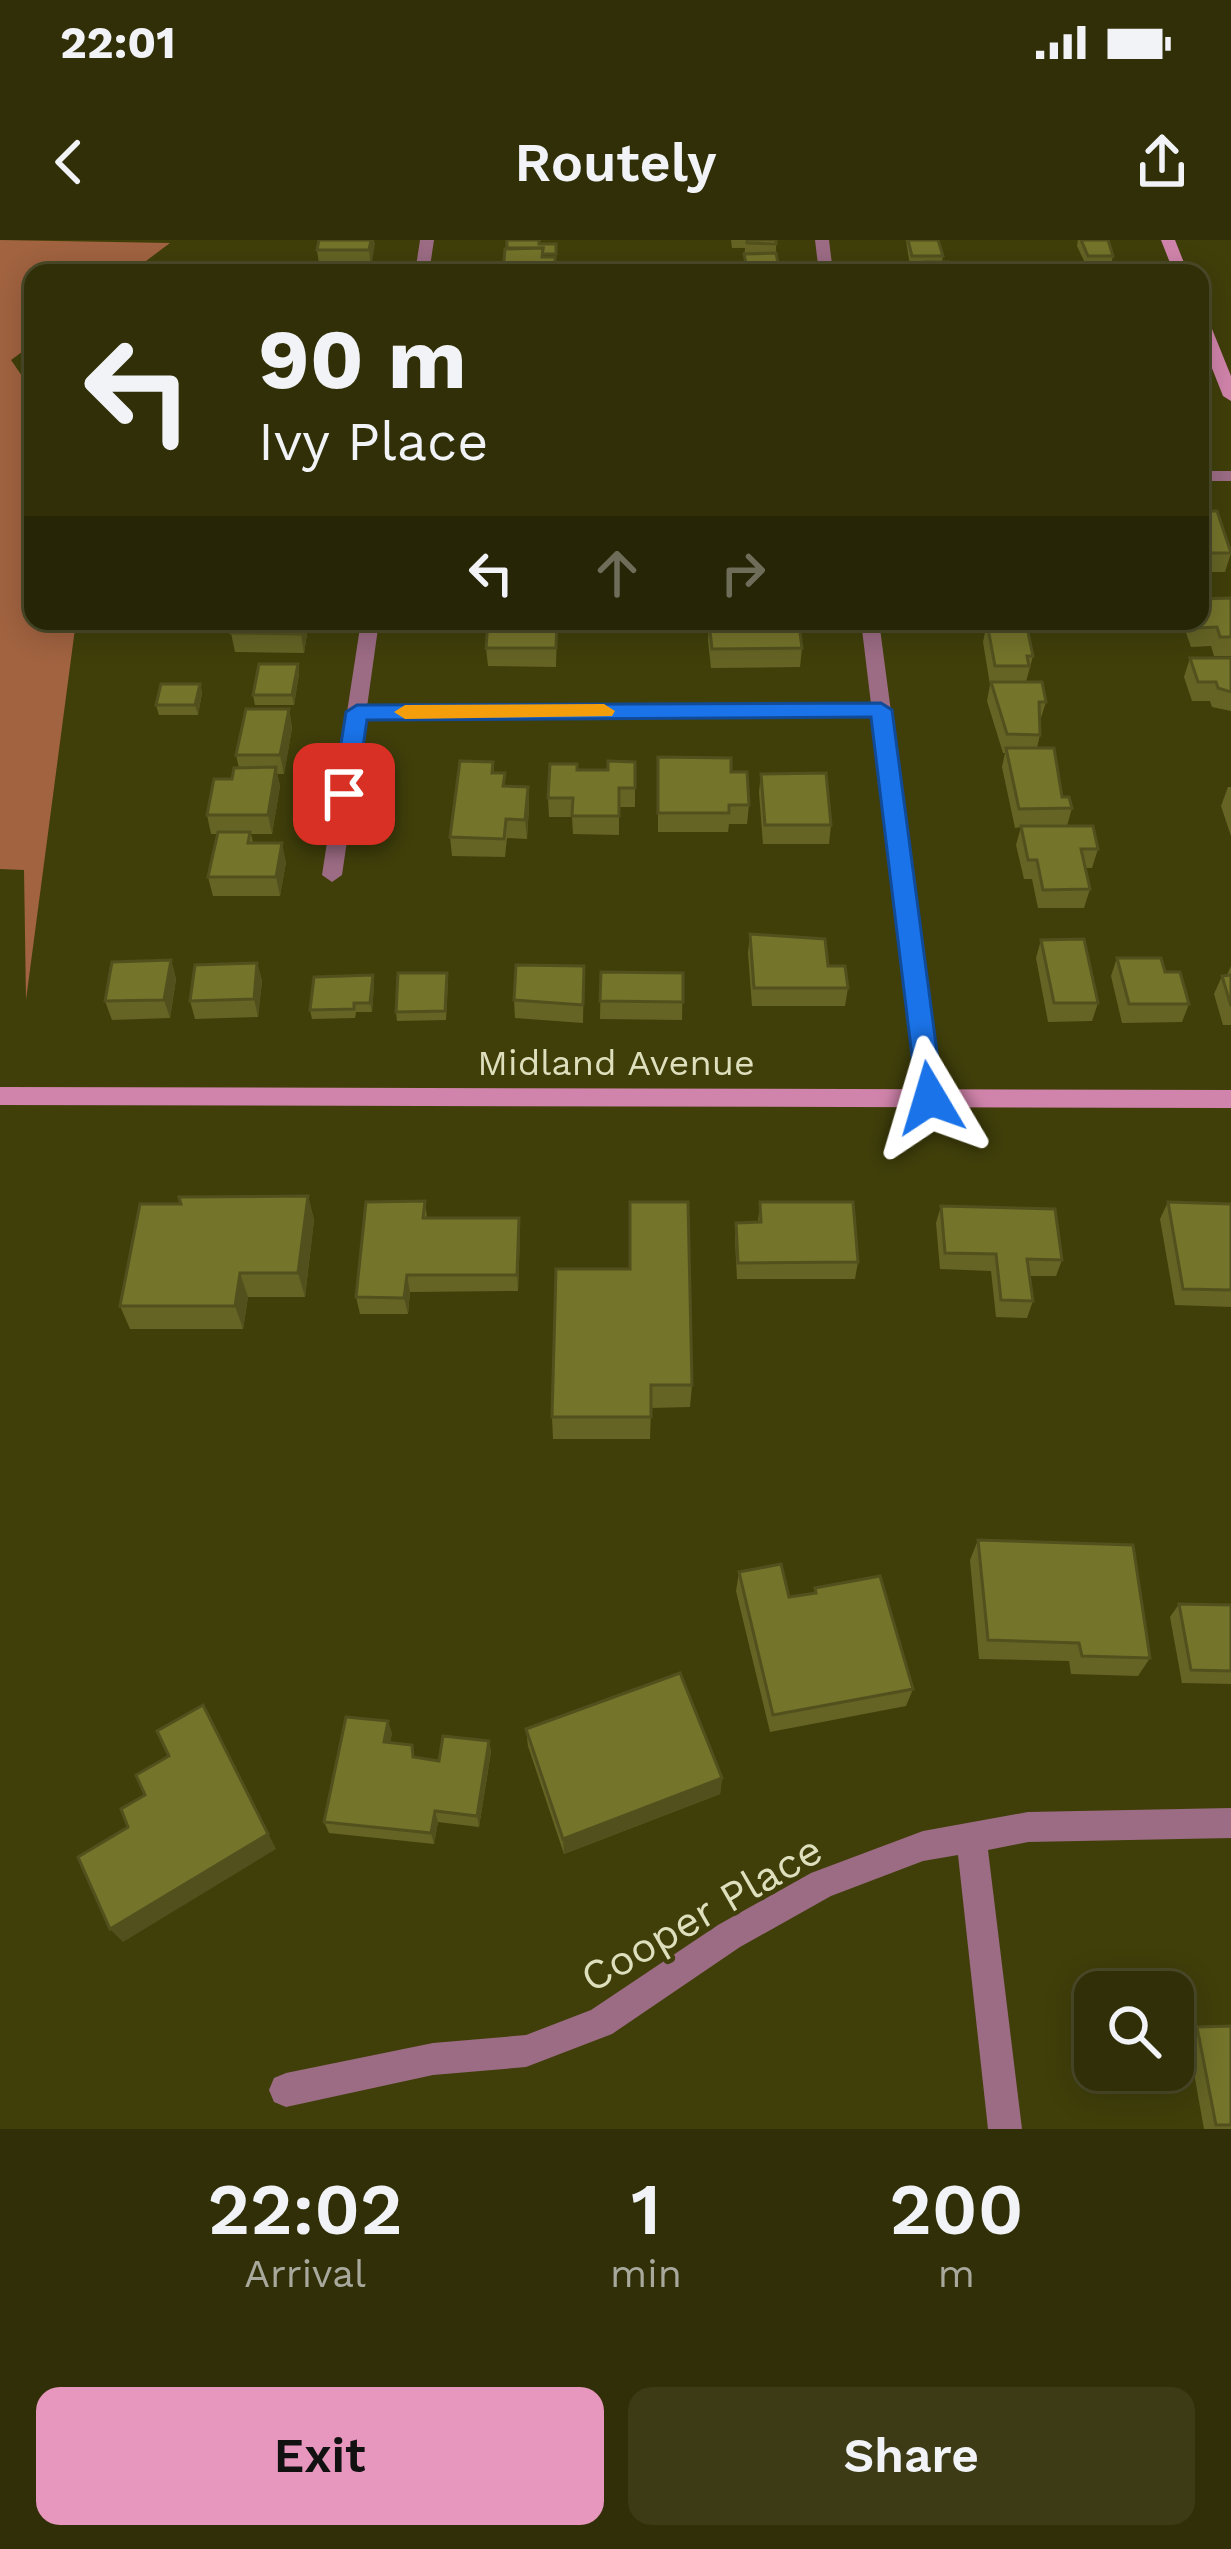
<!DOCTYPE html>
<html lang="en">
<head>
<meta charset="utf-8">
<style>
	body { margin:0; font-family:"Work Sans",sans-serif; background:#3c3b16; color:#f1f3f6; height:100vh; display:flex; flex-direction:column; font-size:45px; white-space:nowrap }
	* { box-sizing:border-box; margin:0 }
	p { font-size:39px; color:#a8a99c }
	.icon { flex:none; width:66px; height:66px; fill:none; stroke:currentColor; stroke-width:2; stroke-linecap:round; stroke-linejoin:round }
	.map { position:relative; height:1889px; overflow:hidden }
	.sheet { display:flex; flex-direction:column; background:#302f08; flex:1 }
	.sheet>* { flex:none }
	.banner { position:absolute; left:24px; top:24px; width:1185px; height:366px; border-radius:24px; box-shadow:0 6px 30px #0003,0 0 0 3px #4b4a29; background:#302f08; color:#f1f3f6; overflow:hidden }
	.fabs { position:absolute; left:1074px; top:1731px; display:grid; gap:24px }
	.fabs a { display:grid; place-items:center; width:120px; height:120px; border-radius:24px; background:#302f08; box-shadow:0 6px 30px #0003,0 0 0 3px #4b4a29; font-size:60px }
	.pin { position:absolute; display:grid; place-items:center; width:102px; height:102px; color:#fff; margin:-51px; border-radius:24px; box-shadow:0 6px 18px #0006 }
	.me { position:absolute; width:132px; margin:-66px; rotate:353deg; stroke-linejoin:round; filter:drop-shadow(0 0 9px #0008) }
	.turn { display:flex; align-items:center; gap:42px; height:252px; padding:0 36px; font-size:54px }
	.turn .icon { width:156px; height:156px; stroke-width:2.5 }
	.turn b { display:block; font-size:84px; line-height:102px }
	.lanes { display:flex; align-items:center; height:114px; padding:0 36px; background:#0003; justify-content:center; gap:60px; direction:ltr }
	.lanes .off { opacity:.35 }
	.eta { display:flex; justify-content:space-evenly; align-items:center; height:204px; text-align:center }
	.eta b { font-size:72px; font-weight:600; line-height:84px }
	.button { display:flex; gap:24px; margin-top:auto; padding:24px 36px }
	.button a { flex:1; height:138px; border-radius:24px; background:#e797bd; color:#111; font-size:48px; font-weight:600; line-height:138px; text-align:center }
	.button a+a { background:#3c3b16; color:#f1f3f6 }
	.status { display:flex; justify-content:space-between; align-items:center; height:84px; padding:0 60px; background:#302f08; direction:ltr }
	.status svg { height:33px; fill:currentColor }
	header { display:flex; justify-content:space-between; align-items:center; height:156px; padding:0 36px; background:#302f08; font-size:54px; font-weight:600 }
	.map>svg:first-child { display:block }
	.forest { fill:#a16340 }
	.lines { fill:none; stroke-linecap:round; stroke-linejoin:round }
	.street { fill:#9c6c84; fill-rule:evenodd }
	.secondary { fill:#d184ab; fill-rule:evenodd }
	.wall { fill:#656425 }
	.shaded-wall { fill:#52511e }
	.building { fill:#75742b; stroke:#52511e; stroke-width:3 }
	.route { fill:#1a73e8; stroke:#114b97; stroke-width:3 }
	.slow { fill:#f59e0b }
	.labels { text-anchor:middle; stroke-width:9; stroke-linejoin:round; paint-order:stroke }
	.street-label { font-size:36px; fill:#dedfbd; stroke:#403f0a }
	.near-street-label { font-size:42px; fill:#dedfbd; stroke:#403f0a }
</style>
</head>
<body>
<div class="status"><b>22:01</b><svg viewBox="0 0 49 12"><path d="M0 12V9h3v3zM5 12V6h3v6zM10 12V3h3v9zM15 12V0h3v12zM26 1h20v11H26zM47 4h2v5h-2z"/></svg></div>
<header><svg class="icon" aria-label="back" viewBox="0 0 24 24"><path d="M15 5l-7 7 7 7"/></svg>Routely<svg class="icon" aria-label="share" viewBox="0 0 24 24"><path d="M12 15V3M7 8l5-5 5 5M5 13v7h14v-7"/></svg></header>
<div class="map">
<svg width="1231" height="1889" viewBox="0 0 1231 1889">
	<rect width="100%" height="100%" fill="#403f0a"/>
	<polygon class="forest" points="0,0 170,3 130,33 33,33 33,104 11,120 33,152 33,381 76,381 26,760 24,630 0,629"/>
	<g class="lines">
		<g class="street">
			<polygon points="420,0 434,0 429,33 415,33"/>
			<polygon points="815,0 829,0 833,33 819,33"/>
			<rect x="1200" y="231" width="31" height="10"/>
			<polygon points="361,381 379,381 367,467 871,464 861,381 879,381 942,858 938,864 922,864 918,858 872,476 365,479 342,635 332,642 322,635"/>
			<polygon points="1231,1568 1231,1598 1028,1602 988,1610 1022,1889 988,1889 958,1615 923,1621 831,1656 740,1707 612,1794 526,1827 433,1835 286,1867 274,1862 269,1850 274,1838 286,1833 433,1803 526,1795 591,1770 718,1685 811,1633 923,1591 1028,1572"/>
		</g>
		<g class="secondary">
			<polygon points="1161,0 1175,0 1188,33 1174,33"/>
			<polygon points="1200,74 1208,79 1231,136 1231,161 1223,156 1200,98"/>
			<polygon points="0,847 1231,850 1231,868 0,865"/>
		</g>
	</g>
	<g class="wall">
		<polygon points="319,0 374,0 370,33 302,33 319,24 317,10"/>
		<polygon points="731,0 776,0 776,13 780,33 743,33 745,8 732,8"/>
		<polygon points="906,0 938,0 943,16 942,22 950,33 917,33 918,30 924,30 925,25 910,26"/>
		<polygon points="1078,0 1108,0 1113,16 1111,25 1086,25 1077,6"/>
		<polygon points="1200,271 1231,313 1225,332 1200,332"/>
		<polygon points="1231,358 1231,416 1214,416 1211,406 1191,407 1182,381 1200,381"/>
		<polygon points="234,381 309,381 304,413 235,412 231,393"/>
		<polygon points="477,381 557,382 556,427 488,426 486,408 488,383"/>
		<polygon points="808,381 807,386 799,386 802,408 800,427 711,428 708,401 709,382"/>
		<polygon points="987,383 1033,416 1026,442 1046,462 1040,481 1040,495 1037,508 1062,557 1072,568 1067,586 1098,609 1092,628 1085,628 1090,649 1084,668 1038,668 1032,639 1024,639 1016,605 1021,587 1015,588 1002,527 1005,513 1003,513 987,461 990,445 983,402"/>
		<polygon points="1190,418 1231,418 1231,471 1212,467 1210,461 1192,461 1184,437"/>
		<polygon points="298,424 299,434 294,465 255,465 253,455"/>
		<polygon points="200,444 202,453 198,475 159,475 156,465"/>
		<polygon points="289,469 292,488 284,534 277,534 280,546 272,594 251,594 253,603 286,622 280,656 213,656 208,637 217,594 211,594 207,575 239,528 236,515"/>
		<polygon points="658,517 731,532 749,565 747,584 729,584 728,592 658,592"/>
		<polygon points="493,522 494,533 506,546 528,547 529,566 527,599 507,598 505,617 452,616 450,597"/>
		<polygon points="635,522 635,567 619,567 619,595 573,594 572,577 549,577 548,558 577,530 608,530"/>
		<polygon points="761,534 831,585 829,604 763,604 759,552"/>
		<polygon points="1228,547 1231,547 1231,596 1221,566"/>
		<polygon points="750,694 828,726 848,748 845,766 752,766 748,713"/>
		<polygon points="1041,700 1098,763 1092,781 1048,782 1036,718"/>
		<polygon points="1117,718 1165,732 1189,764 1182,782 1122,783 1111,736"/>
		<polygon points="171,720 176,739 170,778 112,780 105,761"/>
		<polygon points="257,723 262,741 258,777 195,779 190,761"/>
		<polygon points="584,726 583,783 515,778 514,760"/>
		<polygon points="1231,726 1231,785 1223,785 1214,754 1222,736 1227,735"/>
		<polygon points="601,732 683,733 682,780 600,779"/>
		<polygon points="373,735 374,745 372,772 356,772 355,778 312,779 310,770"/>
		<polygon points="448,742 446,780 397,781 396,772"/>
		<polygon points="308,956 314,980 305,1057 248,1057 243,1089 130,1089 120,1066 181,964"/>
		<polygon points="425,961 427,978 520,995 518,1051 410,1052 408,1074 360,1074 356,1057"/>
		<polygon points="760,962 858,1022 855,1039 737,1039 735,1000 736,983 758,982"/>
		<polygon points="1168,962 1231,964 1231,1067 1175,1065 1160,979"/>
		<polygon points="941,966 1062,1020 1056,1036 1029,1036 1033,1061 1027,1078 996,1077 991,1031 940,1029 936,983"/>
		<polygon points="556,1029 692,1145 690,1167 651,1168 650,1199 553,1199 552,1177"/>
		<polygon points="978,1300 1150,1418 1138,1436 1071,1434 1069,1421 979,1419 970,1320"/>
		<polygon points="739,1332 789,1357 814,1353 815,1348 913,1449 906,1466 770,1492 736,1351"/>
		<polygon points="1179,1364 1231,1365 1231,1444 1182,1443 1170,1377"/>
		<polygon points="526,1489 722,1538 720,1554 564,1614 528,1506"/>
		<polygon points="392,1493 390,1502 416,1517 439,1521 489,1501 491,1512 479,1587 438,1582 434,1604 329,1593 324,1582"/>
		<polygon points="1231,1786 1231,1889 1204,1889 1187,1794 1197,1787"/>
	</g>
	<g class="shaded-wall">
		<polygon points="371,0 374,0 375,4 371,28 369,10"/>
		<polygon points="303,381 309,381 304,413 301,394"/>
		<polygon points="298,424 299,434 294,465 292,455"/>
		<polygon points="200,444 202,453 198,475 195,465"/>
		<polygon points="289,469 292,488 284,534 280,515"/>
		<polygon points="276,527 280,546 272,594 268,575"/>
		<polygon points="528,547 529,566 527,599 525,580"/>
		<polygon points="282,603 286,622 280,656 276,637"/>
		<polygon points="171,720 176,739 170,778 164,760"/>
		<polygon points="257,723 262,741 258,777 254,759"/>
		<polygon points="373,735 374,745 372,772 370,763"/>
		<polygon points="308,956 314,980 305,1057 298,1033"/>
		<polygon points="519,978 520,995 518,1051 517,1035"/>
		<polygon points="240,1033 248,1057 243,1089 235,1066"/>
		<polygon points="407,1035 410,1052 408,1074 404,1058"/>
		<polygon points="203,1465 276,1609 123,1702 110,1689"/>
		<polygon points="388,1481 392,1493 388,1513 384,1502"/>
		<polygon points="489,1501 491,1512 479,1587 477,1576"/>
		<polygon points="722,1538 720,1554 564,1614 563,1599"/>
		<polygon points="435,1571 438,1582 434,1604 431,1593"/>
	</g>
	<g class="building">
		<polygon points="319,0 371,0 369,10 317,10"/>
		<polygon points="507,0 539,0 539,4 556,4 556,14 542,14 543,8 507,8"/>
		<polygon points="747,0 776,0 776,4 747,3"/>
		<polygon points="908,0 938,0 943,16 912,16"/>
		<polygon points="1081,0 1108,0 1113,16 1088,16"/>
		<polygon points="543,8 542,17 555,17 555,25 568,25 567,33 503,33 505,9"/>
		<polygon points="776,13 780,33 748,33 744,14"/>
		<polygon points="925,22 948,22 950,33 918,33 918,30 927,30"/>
		<polygon points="304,24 369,24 365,33 302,33"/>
		<polygon points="1120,29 1121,33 1100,33 1099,30"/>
		<polygon points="1200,271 1217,271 1231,313 1200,313"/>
		<polygon points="1231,358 1231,397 1220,397 1217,387 1197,388 1195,381 1200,381 1200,359"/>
		<polygon points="234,381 303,381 301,394 231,393"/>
		<polygon points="533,381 557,382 556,408 486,408 488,382"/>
		<polygon points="780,381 780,385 799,385 802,408 712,409 709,382"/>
		<polygon points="987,383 1026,383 1033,416 1027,416 1029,426 995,426"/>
		<polygon points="1190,418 1231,418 1231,452 1218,448 1216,442 1198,442"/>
		<polygon points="259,424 298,424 292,455 253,455"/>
		<polygon points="991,442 1042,442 1046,462 1039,462 1040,495 1007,494"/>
		<polygon points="161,444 200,444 195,465 156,465"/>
		<polygon points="246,469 289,469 280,515 236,515"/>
		<polygon points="1006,508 1054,508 1062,557 1069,557 1072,568 1019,569"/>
		<polygon points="658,517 731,518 731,532 747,532 749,565 729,565 729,573 658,573"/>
		<polygon points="460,521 493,522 492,533 505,533 503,546 528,547 525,580 506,579 504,599 450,597"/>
		<polygon points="608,521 635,522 635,548 619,548 619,576 572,576 573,558 548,558 550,524 577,524 577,530 608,530"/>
		<polygon points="276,527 268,575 207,575 214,539 232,539 234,528"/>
		<polygon points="826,533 831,585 765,585 761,534"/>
		<polygon points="1021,586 1093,586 1098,609 1081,609 1090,649 1043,650 1037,620 1028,620"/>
		<polygon points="218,592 250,592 248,603 282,603 276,637 208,637"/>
		<polygon points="750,694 825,699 828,726 845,726 848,748 754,748"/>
		<polygon points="1084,699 1098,763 1054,763 1041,700"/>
		<polygon points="1117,718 1161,718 1165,732 1180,732 1189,764 1129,764"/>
		<polygon points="171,720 164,760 105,761 112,722"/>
		<polygon points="257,723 254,759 190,761 195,725"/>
		<polygon points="516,725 584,726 583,765 514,760"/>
		<polygon points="601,732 683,733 683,762 600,761"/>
		<polygon points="398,733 447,733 445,771 396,772"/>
		<polygon points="373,735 370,763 354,763 354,769 310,770 314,737"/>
		<polygon points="1231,735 1231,766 1222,736"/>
		<polygon points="308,956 298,1033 240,1033 235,1066 120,1066 140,964 181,964 179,957"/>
		<polygon points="425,961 423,978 519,978 517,1035 407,1035 404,1058 356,1057 366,962"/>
		<polygon points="630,962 688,962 692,1145 651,1145 651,1177 552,1177 556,1029 630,1029"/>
		<polygon points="760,962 853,962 858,1022 738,1023 736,983 761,982"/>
		<polygon points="1168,962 1231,964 1231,1050 1183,1049"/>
		<polygon points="941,966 1055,969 1062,1020 1027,1019 1033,1061 1001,1060 996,1014 945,1013"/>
		<polygon points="978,1300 1133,1305 1150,1418 1082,1416 1079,1403 988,1400"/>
		<polygon points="781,1324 789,1357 816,1353 815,1348 880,1336 913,1449 773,1475 739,1332"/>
		<polygon points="1179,1364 1231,1365 1231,1431 1191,1430"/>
		<polygon points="680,1433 722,1538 563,1599 526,1489"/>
		<polygon points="203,1465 268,1594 110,1689 78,1617 128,1587 121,1569 145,1555 136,1535 169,1516 157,1491"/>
		<polygon points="346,1477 388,1481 384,1502 412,1505 413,1517 439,1521 443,1496 489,1501 477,1576 435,1571 431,1593 324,1582"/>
		<polygon points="1231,1786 1231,1885 1216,1885 1197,1787"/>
	</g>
	<polygon class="route" points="881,463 892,470 943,858 930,869 917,858 871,477 367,480 356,554 344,562 333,554 346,472 357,465"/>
	<polygon class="slow" points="604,464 615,471 612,476 405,479 394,472 405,465"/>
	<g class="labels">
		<g class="street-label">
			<text x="616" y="835">Midland Avenue</text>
		</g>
		<g class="near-street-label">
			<text transform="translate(701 1673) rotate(-30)" y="15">Cooper Place</text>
		</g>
	</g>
</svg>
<div class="fabs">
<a><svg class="icon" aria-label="search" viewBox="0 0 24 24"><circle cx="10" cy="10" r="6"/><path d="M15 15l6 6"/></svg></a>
</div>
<div class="pin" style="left:344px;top:554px;background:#d93025"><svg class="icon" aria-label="arrive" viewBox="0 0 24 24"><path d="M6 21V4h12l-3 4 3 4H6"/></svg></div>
<svg class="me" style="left:930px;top:858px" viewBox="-20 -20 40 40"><path d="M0-17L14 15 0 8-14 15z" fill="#1a73e8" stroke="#fff" stroke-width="4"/></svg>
<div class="banner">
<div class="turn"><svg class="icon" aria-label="left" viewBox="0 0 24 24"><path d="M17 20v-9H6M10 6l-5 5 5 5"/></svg><div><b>90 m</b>Ivy Place</div></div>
<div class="lanes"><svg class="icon" aria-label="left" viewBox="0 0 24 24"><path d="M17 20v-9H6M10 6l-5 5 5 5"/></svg><svg class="icon off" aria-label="ahead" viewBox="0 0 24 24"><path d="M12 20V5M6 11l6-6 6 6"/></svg><svg class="icon off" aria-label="right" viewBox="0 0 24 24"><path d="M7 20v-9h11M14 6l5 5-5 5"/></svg></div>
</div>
</div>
<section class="sheet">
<div class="eta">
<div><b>22:02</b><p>Arrival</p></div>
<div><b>1</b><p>min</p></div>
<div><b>200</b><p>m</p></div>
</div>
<div class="button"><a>Exit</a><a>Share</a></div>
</section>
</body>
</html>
